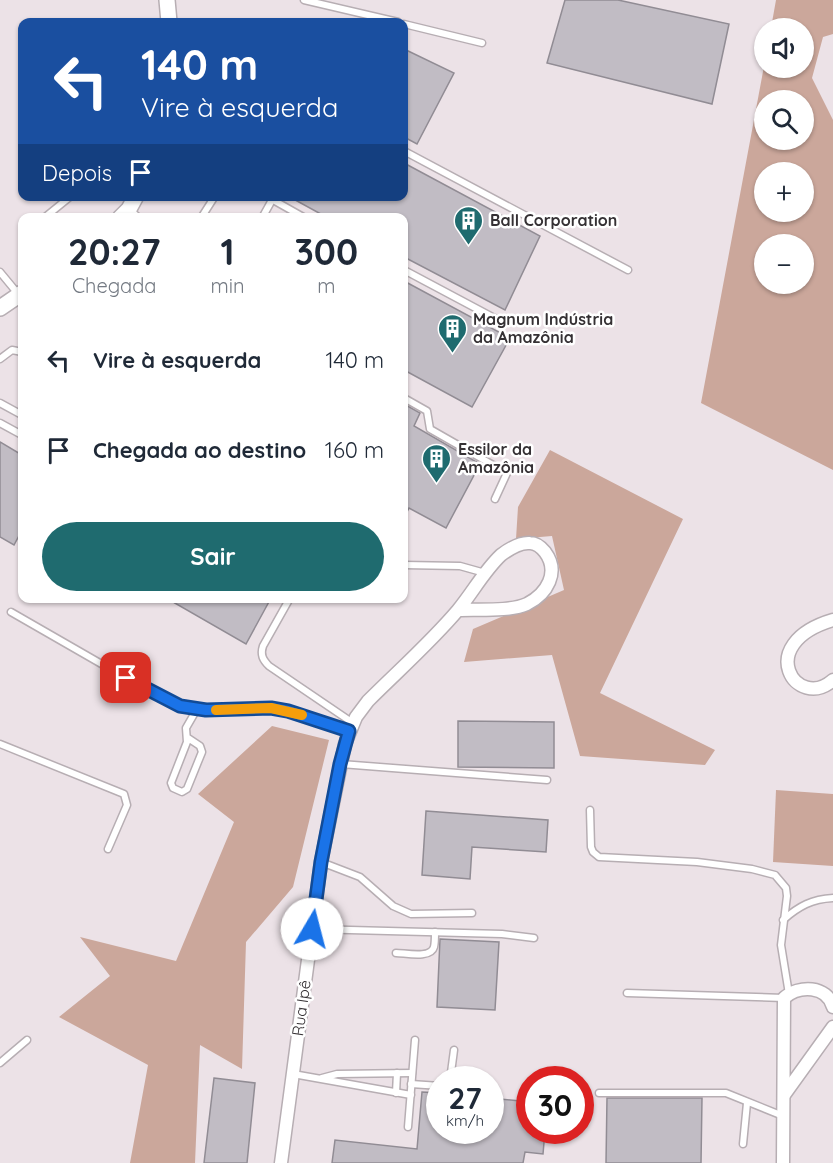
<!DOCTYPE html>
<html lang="pt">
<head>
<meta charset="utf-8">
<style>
	body { margin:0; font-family:Quicksand,sans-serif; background:#f6f6f7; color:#1f2937; height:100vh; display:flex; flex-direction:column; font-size:22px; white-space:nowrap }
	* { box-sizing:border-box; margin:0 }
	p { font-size:20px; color:#747a83 }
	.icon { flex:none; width:33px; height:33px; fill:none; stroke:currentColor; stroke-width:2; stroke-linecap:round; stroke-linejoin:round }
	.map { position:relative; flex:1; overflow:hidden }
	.sheet { position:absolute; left:18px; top:213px; width:390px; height:390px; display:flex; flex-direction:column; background:#fff; border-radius:12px; box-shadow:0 2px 4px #0004 }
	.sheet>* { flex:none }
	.banner { position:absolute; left:18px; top:18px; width:390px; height:183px; border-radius:12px; box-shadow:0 2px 4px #0004; background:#1a4fa0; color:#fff; overflow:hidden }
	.fabs { position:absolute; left:754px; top:18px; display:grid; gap:12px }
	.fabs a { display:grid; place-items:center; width:60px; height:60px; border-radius:50%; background:#fff; box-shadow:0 2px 4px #0004; font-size:30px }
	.speed { position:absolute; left:426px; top:1066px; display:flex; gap:12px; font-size:30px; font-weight:700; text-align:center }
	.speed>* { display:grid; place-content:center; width:78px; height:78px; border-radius:50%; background:#fff; box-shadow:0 2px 4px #0004; line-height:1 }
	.speed small { font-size:15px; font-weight:400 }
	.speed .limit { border:9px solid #d22; background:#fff; color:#111 }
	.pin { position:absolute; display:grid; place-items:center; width:51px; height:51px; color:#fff; margin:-26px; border-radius:12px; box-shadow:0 3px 9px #0006 }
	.me { position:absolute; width:66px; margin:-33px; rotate:8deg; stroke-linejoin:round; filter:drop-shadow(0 0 4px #0008) }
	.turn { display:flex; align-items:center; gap:21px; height:126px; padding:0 24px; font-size:27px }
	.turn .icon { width:78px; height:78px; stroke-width:2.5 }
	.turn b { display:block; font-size:42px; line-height:51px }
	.then { display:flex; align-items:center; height:57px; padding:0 24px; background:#0003; gap:12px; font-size:22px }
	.eta { display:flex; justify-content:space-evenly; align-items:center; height:102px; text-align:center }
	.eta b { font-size:36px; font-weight:700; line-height:42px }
	.button { display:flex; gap:12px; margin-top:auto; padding:12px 24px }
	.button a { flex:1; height:69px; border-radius:36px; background:#1f6b6f; color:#fff; font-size:24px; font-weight:700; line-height:69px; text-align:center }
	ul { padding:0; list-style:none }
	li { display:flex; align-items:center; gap:18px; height:90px; padding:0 24px }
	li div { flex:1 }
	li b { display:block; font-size:22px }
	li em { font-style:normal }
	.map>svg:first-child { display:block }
	.forest { fill:#cba79b; fill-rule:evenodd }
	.building { fill:#c1bcc4; stroke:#918c94; stroke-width:1.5 }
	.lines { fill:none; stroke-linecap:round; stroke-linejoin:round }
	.service-casing { stroke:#b7aeb3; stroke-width:9 }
	.minor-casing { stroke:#b7aeb3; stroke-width:15 }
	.tertiary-casing { stroke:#b7aeb3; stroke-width:18 }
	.service { stroke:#fff; stroke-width:6 }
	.minor { stroke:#fff; stroke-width:12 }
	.tertiary { stroke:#fff; stroke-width:15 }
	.route-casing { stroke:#114b97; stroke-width:15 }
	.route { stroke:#1a73e8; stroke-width:10 }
	.slow { stroke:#f59e0b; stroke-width:10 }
	.labels { text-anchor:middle; stroke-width:5; stroke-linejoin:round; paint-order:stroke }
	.poi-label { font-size:16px; font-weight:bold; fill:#353134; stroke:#fff; text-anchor:start }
	.street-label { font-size:16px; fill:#353134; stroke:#fff }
</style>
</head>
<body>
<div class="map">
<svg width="833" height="1163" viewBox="0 0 833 1163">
	<rect width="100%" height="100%" fill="#ece2e7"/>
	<g class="forest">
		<path d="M776,0H833V34L823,37L812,78L833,120V470L701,403L765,61V68H804V28H771ZM765,100H804V140H765ZM765,172H804V212H765ZM765,244H804V284H765Z"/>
		<polygon points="550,450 683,519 600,693 715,750 705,765 580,756 552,655 464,662 473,629 564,590 552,536 516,539 518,507"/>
		<polygon points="272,726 329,740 293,887 246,942 242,1069 200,1045 195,1163 130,1163 148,1065 59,1017 110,976 80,937 176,961 234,822 198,794"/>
		<polygon points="776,790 833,794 833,866 773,862"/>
	</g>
	<g class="building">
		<polygon points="565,0 618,0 729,24 712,104 547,63"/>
		<polygon points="404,49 454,73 417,144 404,137"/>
		<polygon points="404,163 540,236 505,310 404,257 404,218 328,218 288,196 404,196"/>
		<polygon points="404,281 510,338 472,407 404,370"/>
		<polygon points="404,404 420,413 414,426 480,464 446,528 409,508 404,518"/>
		<polygon points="0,442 22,455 22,530 14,545 0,537"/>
		<polygon points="166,598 271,598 246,644"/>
		<polygon points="458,721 554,722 554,768 458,767"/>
		<polygon points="426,811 548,820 546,852 472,847 470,879 422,875"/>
		<polygon points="440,939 499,942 495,1010 437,1007"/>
		<polygon points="214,1078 255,1083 247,1163 204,1163"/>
		<polygon points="422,1092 440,1093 440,1131 490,1131 490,1098 530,1102 530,1131 545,1131 543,1154 525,1152 523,1163 332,1163 335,1140 417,1149"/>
		<polygon points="607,1098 702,1098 701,1163 606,1163"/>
	</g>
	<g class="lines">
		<defs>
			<g id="service">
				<polyline points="304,0 398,22"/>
				<polyline points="404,24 482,43"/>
				<polyline points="404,151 628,270"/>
				<polyline points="266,196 305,218"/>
				<polyline points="129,209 139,218"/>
				<polyline points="44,218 71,196"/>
				<polyline points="201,218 215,196"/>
				<polyline points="262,218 272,200"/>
				<polyline points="404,270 498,320"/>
				<polyline points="0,272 19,295"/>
				<polyline points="0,359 12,350 22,352"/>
				<polyline points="404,398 427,411 430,429 507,473 495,499"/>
				<polyline points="0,403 22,415"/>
				<polyline points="0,423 22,435"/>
				<polyline points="404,565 460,566 485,573"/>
				<path d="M290,598L263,646C260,655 263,660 269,666L353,723"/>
				<polyline points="11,612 145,689 180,706 206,710 257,708 288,710 349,731"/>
				<polyline points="188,738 200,746 202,752 187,789 182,792 173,788 171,783 187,742 186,728 197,709"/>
				<polyline points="0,744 124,794 127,805 108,849"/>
				<polyline points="341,764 547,780"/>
				<polyline points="590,810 591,847 593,852 599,857 697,862 752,869 775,875 786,888 787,896 781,945 789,994"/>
				<polyline points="321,862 360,877 393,906 411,914 472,913"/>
				<path d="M783,920C799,906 812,899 833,898"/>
				<polyline points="312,929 502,934 534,938"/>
				<path d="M396,953C405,953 431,959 434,947C435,943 435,936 435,932"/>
				<polyline points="627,993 784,998"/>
				<polyline points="0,1063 27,1040"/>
				<polyline points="293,1074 411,1095"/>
				<polyline points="322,1078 337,1074 412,1073"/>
				<polyline points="450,1080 454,1050"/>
				<polyline points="411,1084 440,1086"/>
				<polyline points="396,1093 397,1073"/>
				<polyline points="599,1093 726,1093 783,1116"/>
				<polyline points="408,1127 415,1040"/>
				<polyline points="743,1144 747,1103"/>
			</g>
			<g id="minor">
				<path d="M833,620C752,644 797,712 833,680"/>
				<polyline points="784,1095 833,1027"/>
				<path d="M281,1163L321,862L345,744L356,717L368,701C398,671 431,642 458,610C473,592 484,571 501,555C509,549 520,542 530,543C536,543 541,547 545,552C560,572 547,594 527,604C509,612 478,609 458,610"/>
				<path d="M783,1163L784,998C799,985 827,985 833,1007"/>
			</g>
			<g id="tertiary">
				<polyline points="167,0 169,22"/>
				<polyline points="120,218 129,209 136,196"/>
				<polyline points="0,308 22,293"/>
			</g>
		</defs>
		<use href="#service" class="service-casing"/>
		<use href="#minor" class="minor-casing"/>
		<use href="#tertiary" class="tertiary-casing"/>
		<use href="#service" class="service"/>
		<use href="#minor" class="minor"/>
		<use href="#tertiary" class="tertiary"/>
	</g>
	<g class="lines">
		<defs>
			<polyline id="route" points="126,678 180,706 206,710 271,708 288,711 349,731 340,764 321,862 312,929"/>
		</defs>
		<use href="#route" class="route-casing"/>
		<use href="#route" class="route"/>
		<polyline class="slow" points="216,710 271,708 302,715"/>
	</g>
	<defs>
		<symbol id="building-pin" viewBox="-11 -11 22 30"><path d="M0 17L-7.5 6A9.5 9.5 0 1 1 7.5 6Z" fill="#1f6b6f" stroke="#fff"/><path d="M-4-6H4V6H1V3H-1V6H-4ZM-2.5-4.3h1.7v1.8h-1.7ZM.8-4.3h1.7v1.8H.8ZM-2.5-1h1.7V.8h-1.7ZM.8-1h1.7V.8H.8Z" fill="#fff"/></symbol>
	</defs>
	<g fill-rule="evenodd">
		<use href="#building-pin" x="452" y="204" width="33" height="45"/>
		<use href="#building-pin" x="436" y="312" width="33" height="45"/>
		<use href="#building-pin" x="420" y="442" width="33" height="45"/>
	</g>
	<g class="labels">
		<g class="poi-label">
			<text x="490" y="226">Ball Corporation</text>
			<text x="473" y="325">Magnum Indústria<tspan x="473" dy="18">da Amazônia</tspan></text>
			<text x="458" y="455">Essilor da<tspan x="458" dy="18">Amazônia</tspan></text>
		</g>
		<g class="street-label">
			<text transform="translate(301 1008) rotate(-82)" y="6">Rua Ipê</text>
		</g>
	</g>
</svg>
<div class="fabs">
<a><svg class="icon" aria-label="sound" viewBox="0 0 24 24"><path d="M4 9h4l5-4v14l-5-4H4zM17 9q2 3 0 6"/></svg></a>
<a><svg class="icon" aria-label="search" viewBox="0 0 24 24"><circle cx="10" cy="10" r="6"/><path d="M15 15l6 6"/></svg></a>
<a>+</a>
<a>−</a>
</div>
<div class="speed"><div>27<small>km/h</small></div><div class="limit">30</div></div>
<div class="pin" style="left:126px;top:678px;background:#d93025"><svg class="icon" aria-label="arrive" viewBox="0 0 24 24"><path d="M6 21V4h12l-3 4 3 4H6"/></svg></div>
<svg class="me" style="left:312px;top:929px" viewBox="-20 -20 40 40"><circle r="19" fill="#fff"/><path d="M0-13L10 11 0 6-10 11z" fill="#1a73e8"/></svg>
<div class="banner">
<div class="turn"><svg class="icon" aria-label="left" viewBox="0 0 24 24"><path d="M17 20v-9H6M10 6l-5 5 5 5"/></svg><div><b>140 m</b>Vire à esquerda</div></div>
<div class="then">Depois<svg class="icon" aria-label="arrive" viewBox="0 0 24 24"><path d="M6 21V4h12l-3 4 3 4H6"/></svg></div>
</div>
<section class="sheet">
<div class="eta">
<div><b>20:27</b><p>Chegada</p></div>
<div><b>1</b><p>min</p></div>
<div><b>300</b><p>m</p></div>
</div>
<ul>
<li><svg class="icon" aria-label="left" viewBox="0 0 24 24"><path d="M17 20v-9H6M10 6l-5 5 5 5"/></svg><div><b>Vire à esquerda</b></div><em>140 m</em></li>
<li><svg class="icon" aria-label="arrive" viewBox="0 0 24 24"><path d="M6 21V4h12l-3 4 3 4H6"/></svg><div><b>Chegada ao destino</b></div><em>160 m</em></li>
</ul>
<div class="button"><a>Sair</a></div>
</section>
</div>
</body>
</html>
